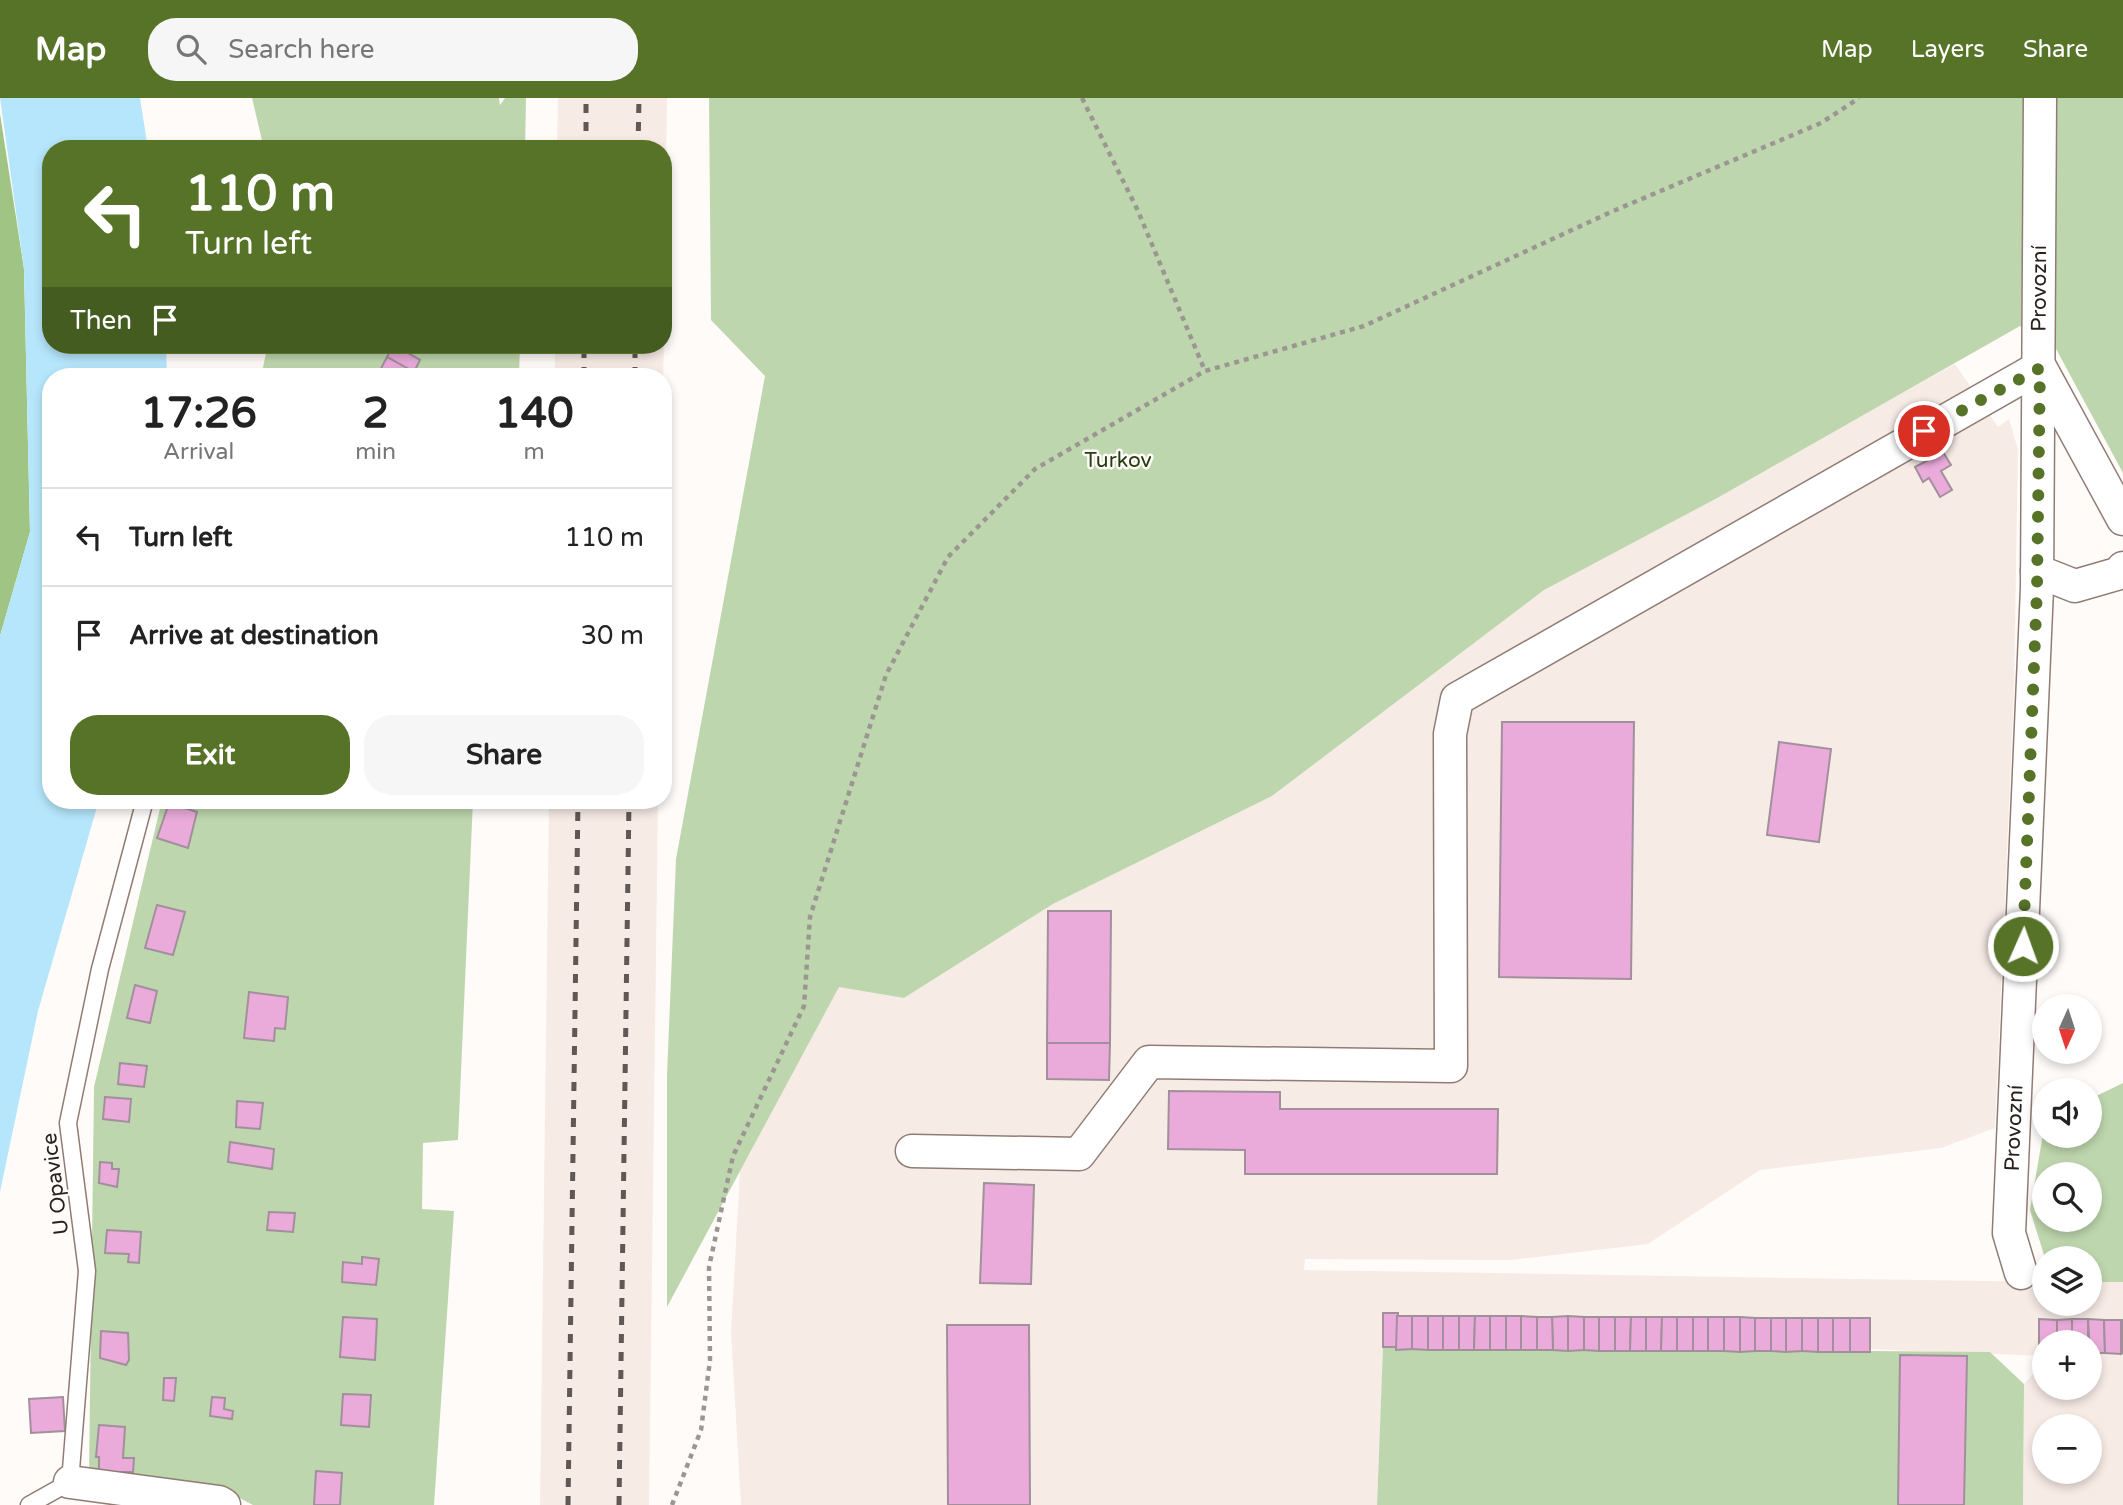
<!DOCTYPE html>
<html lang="en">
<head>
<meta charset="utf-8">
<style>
	body { margin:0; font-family:"Varela Round",sans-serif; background:#f6f6f6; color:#222; height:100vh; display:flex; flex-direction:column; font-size:26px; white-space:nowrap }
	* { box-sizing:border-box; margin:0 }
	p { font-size:23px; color:#767676 }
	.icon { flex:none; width:38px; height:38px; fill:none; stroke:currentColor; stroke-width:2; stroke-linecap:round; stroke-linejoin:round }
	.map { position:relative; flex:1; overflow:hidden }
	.side { position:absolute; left:42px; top:270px; width:630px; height:441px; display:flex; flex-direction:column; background:#fff; border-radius:28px; box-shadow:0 4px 10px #0003 }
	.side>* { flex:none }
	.top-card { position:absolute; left:42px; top:42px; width:630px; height:214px; border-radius:28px; box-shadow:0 4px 10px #0003; background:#577328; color:#fff; overflow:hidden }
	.needle { width:46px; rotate:183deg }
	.buttons { position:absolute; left:2032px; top:896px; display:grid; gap:14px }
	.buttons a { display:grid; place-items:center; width:70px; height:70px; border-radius:50%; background:#fff; box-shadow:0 4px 10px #0003; font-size:35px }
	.pin { position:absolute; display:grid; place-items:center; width:60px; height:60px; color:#fff; margin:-30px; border:4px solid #fff; border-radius:50%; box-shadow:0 2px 7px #0007 }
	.me { position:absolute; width:77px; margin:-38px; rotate:2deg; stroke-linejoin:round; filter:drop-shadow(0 0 5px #0008) }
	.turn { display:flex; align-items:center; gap:24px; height:147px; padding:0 28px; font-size:32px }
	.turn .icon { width:91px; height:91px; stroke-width:2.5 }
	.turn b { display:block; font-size:49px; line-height:60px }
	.then { display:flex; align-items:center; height:66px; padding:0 28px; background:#0003; gap:14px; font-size:26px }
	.eta { display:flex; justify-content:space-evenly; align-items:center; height:119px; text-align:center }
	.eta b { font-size:42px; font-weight:700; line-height:49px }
	.action { display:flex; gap:14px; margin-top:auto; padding:14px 28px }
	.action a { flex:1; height:80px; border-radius:28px; background:#577328; color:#fff; font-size:28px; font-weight:700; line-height:80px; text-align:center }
	.action a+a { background:#f6f6f6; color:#222 }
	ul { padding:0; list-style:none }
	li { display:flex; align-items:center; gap:21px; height:98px; padding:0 28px; border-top:2px solid #e0e0e0 }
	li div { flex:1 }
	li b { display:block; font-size:26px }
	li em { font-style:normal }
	header { display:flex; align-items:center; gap:42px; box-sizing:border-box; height:98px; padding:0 35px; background:#577328; color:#fff }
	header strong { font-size:33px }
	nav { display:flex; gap:38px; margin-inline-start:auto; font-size:24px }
	.search { width:490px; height:63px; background:#f6f6f6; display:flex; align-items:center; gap:18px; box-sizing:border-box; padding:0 24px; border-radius:28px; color:#767676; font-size:26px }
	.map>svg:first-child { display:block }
	.built { fill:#f7ebe6; fill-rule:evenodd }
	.green { fill:#bed6ad; fill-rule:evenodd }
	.forest { fill:#a0c484 }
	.water { fill:#b6e6fb }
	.building { fill:#eaabda; stroke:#a1909c; stroke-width:2 }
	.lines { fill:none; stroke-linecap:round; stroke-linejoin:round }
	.lane-casing { stroke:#907c75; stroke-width:19 }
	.street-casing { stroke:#907c75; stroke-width:35 }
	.path { stroke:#9c9693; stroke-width:4.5; stroke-dasharray:5 5; stroke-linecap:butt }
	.lane { stroke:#fff; stroke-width:16 }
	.street { stroke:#fff; stroke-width:32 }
	.rail { stroke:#5f5855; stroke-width:5; stroke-dasharray:9 9; stroke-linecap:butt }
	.route { stroke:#577328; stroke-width:12; stroke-dasharray:0 21.6 }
	.labels { text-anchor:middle; stroke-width:5; stroke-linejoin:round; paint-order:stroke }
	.street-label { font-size:21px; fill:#29211e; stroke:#fffbf9 }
	.park-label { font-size:21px; fill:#263d10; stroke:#fffbf9 }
</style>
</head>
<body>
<header>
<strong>Map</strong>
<div class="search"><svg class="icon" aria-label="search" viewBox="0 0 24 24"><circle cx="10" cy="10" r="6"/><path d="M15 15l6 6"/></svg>Search here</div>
<nav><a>Map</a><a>Layers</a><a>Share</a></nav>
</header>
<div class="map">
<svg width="2123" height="1407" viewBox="0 0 2123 1407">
	<rect width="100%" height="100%" fill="#fffbf9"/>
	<g class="built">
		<polygon points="558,0 667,0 663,304 663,278 555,278 555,247 663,247 663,51 557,51"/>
		<path d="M1955,266L1998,329L2009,321L2018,352L2014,589L1995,1030L1941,1050L1760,1072L1648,1146L1510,1162L1305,1161L1304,1172L2044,1184V1206H2090V1184H2123V1407H2023L2024,1286L2044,1264V1290H2090V1244H2044V1258L1866,1251L1383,1249L1377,1407H741L731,1234L740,1073L839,888L904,900L1053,806L1272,698L1544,492ZM2044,1328H2090V1374H2044Z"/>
		<polygon points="549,702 658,702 649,1407 540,1407"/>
	</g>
	<g class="green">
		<polygon points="252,0 499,0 500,7 505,0 526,0 525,51 264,51"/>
		<polygon points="709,0 2123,0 2123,375 2055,249 2020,228 1719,399 1544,492 1272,698 1053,806 904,900 839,889 667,1209 667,977 676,761 765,278 711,222"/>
		<polygon points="268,247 520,247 519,278 261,278"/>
		<polygon points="162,702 473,702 458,1042 423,1045 422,1111 454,1113 434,1407 253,1407 220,1390 89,1376 94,989"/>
		<path d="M2123,985V1184H2091L2090,1160H2045L2030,1112L2044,1030V1038H2090V1001ZM2090,1076V1122H2044V1076Z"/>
		<polygon points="1383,1249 1990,1254 2024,1286 2023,1407 1377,1407"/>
	</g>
	<polygon class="forest" points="0,16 24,171 30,434 0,538"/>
	<polygon class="water" points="0,0 140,0 148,51 51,51 51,247 166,247 167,278 51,278 51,702 99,702 38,913 0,1094 0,538 30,434 24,171"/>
	<g class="building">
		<polygon points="394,247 420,262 414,274 387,259"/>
		<polygon points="387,259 414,274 411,278 377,278"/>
		<polygon points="1943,354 1951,367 1941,373 1952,392 1940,399 1929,380 1923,384 1915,369"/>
		<polygon points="1502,624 1634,624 1631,881 1499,879"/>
		<polygon points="1779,644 1831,651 1819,744 1767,737"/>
		<polygon points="169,705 197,714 188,750 157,740"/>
		<polygon points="157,807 185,814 173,857 145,850"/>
		<polygon points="1048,813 1111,813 1110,945 1047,945"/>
		<polygon points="135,887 157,893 150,925 127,920"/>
		<polygon points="249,894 288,899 285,931 275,930 274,943 244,940"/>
		<polygon points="1047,945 1110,945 1109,982 1047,981"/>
		<polygon points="120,965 147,968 144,989 118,986"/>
		<polygon points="1169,993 1280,994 1280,1011 1498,1011 1497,1076 1245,1076 1245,1052 1168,1051"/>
		<polygon points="105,999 131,1001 129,1024 103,1021"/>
		<polygon points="237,1003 263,1005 260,1031 236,1029"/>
		<polygon points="230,1044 274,1051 272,1071 228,1064"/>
		<polygon points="100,1064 112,1065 112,1071 119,1071 117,1089 99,1085"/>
		<polygon points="984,1085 1034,1087 1031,1186 980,1185"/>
		<polygon points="269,1114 295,1115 293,1134 267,1132"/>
		<polygon points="107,1132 141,1134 139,1165 128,1164 129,1156 105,1155"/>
		<polygon points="362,1159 379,1161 376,1187 342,1184 343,1164 362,1166"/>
		<polygon points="1383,1215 1398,1215 1397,1249 1383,1249"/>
		<polygon points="1397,1218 1412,1218 1412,1251 1396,1252"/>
		<polygon points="1412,1218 1428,1218 1428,1252 1412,1251"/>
		<rect x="1428" y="1218" width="15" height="34"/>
		<rect x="1443" y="1218" width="16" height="34"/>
		<polygon points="1459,1218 1475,1218 1474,1252 1459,1252"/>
		<polygon points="1475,1218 1490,1218 1490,1252 1474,1252"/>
		<rect x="1490" y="1218" width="16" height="34"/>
		<rect x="1506" y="1218" width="15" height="34"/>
		<polygon points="1521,1218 1537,1219 1537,1252 1521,1252"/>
		<polygon points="1568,1218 1584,1219 1584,1252 1568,1253"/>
		<polygon points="1568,1218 1568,1253 1553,1252 1552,1219"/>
		<polygon points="343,1219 377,1221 375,1262 340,1259"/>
		<polygon points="1537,1219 1552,1219 1553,1252 1537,1252"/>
		<polygon points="1584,1219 1599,1219 1599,1253 1584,1252"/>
		<rect x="1599" y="1219" width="16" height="34"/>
		<polygon points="1615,1219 1631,1219 1630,1253 1615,1253"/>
		<polygon points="1631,1219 1646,1219 1646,1253 1630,1253"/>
		<polygon points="1646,1219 1662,1219 1661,1253 1646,1253"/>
		<polygon points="1662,1219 1677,1219 1677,1253 1661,1253"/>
		<rect x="1677" y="1219" width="16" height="34"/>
		<rect x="1693" y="1219" width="15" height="34"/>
		<rect x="1708" y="1219" width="16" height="34"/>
		<polygon points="1724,1219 1740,1219 1740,1254 1724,1253"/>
		<polygon points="1740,1219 1755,1220 1755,1253 1740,1254"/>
		<rect x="1755" y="1220" width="16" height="33"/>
		<polygon points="1771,1220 1786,1220 1786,1254 1771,1253"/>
		<polygon points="1786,1220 1802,1220 1802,1253 1786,1254"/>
		<polygon points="1802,1220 1818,1220 1818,1254 1802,1253"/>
		<rect x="1818" y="1220" width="15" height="34"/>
		<rect x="1833" y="1220" width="17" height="34"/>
		<rect x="1850" y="1220" width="20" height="34"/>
		<polygon points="2039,1221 2057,1222 2057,1244 2044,1244 2044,1254 2039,1254"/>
		<rect x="2072" y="1221" width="16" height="23"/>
		<polygon points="2072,1221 2072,1244 2057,1244 2057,1222"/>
		<polygon points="2088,1221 2104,1222 2105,1255 2090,1255"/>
		<polygon points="2104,1222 2121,1222 2121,1256 2105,1255"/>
		<polygon points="2121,1222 2123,1222 2123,1255 2121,1256"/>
		<polygon points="947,1227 1029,1227 1030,1407 948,1407"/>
		<polygon points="101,1233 128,1235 129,1262 126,1267 100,1260"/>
		<polygon points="1900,1257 1967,1258 1964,1407 1898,1407"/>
		<polygon points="164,1280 176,1280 174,1303 163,1302"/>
		<polygon points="343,1296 371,1297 369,1329 341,1327"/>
		<polygon points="63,1299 65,1333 31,1335 29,1301"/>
		<polygon points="212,1299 225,1300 224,1311 233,1313 232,1321 210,1318"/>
		<polygon points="99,1327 125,1329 123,1360 134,1360 133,1374 99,1374 99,1359 96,1359"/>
		<polygon points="316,1373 342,1375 340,1407 314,1407"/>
	</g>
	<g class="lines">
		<defs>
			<polyline id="lane" points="29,1407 70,1384 87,1173 68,1025 100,871 145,702"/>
			<g id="street">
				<polyline points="2037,473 2075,488 2120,475 2123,470"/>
				<polyline points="912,1053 1079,1056 1149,964 1451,968 1450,636 1457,601 2040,269 2123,421"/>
				<path id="s1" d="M2021,1175L2009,1135L2037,490L2040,0"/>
				<polyline points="70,1384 219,1404 224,1407"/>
			</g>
		</defs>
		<use href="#lane" class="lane-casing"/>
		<use href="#street" class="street-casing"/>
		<g class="path">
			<polyline points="1082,0 1138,113 1205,273"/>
			<polyline points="672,1407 701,1332 710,1262 709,1169 733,1058 804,908 810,819 886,577 948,459 1035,371 1205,273 1364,228 1611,114 1821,25 1859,0"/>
		</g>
		<use href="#lane" class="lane"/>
		<use href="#street" class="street"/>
		<g class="rail">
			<polyline points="586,51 586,0"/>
			<polyline points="638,51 639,0"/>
			<polyline points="584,278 584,247"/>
			<polyline points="635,278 635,247"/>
			<polyline points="568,1407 578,702"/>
			<polyline points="619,1407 629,702"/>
		</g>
	</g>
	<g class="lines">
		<polyline class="route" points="1924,333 2040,270 2037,491 2023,848"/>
	</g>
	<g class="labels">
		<g class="street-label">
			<text dy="7" stroke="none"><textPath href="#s1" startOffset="987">Provozní</textPath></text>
			<text dy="7" stroke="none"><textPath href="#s1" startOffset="147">Provozní</textPath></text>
			<text transform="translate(55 1086) rotate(-97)" y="7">U Opavice</text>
		</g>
		<g class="park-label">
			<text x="1118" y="369">Turkov</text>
		</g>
	</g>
</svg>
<div class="buttons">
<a><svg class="needle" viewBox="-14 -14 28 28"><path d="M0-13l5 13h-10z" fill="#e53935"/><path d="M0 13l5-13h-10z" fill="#767676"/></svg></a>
<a><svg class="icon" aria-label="sound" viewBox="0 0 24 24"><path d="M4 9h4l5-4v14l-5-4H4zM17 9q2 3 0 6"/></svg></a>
<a><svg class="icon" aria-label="search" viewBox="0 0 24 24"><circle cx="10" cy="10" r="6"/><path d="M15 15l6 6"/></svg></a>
<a><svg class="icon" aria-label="layers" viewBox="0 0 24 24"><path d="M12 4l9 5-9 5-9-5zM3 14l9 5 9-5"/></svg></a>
<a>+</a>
<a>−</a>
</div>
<div class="pin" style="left:1924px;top:333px;background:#d93025"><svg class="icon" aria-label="arrive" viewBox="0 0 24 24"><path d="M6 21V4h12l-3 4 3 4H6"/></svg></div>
<svg class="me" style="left:2023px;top:848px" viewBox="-20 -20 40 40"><circle r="17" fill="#577328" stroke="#fff" stroke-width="3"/><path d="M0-11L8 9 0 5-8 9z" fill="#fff"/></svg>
<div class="top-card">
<div class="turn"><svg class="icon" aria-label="left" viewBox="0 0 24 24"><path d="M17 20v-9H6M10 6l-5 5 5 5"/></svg><div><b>110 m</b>Turn left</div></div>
<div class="then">Then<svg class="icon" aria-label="arrive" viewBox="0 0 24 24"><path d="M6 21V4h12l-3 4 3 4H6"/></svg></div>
</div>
<section class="side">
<div class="eta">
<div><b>17:26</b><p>Arrival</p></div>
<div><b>2</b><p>min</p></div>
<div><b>140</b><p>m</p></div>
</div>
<ul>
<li><svg class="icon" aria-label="left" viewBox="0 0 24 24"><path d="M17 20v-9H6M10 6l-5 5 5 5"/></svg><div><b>Turn left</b></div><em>110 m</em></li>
<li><svg class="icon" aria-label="arrive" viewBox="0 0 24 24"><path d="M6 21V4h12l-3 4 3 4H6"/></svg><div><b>Arrive at destination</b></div><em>30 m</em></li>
</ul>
<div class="action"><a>Exit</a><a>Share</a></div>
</section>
</div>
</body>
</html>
